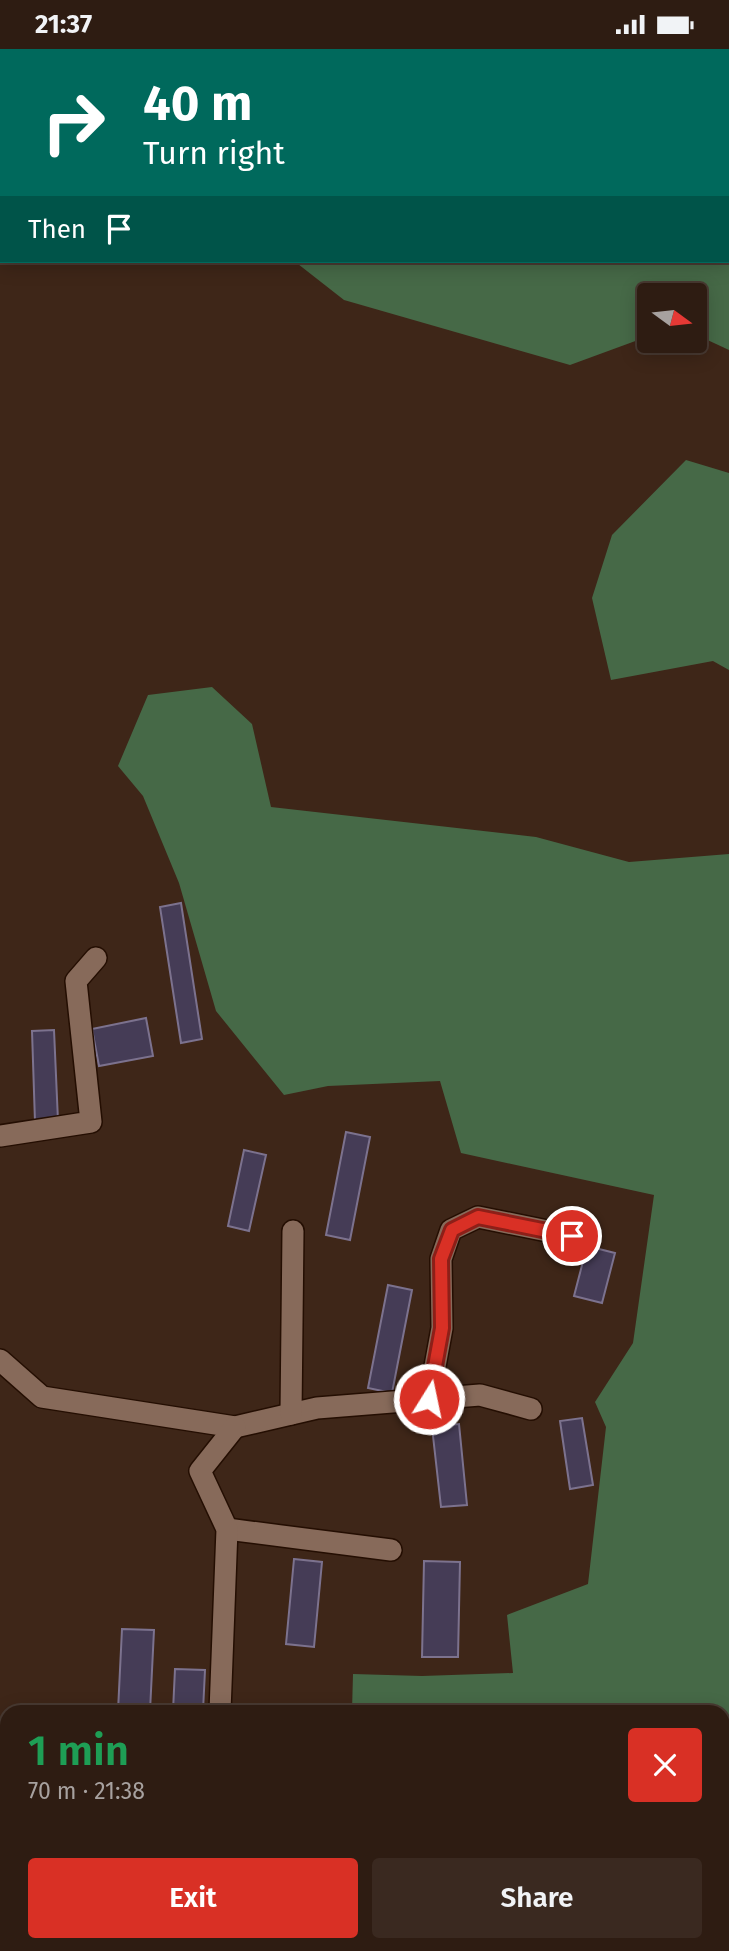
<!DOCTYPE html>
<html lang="en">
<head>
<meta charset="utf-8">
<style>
	body { margin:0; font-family:"Fira Sans",sans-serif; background:#3a2920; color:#f1f3f6; height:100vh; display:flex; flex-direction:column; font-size:26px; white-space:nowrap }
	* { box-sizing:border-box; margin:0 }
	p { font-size:23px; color:#a7a19f }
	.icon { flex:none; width:38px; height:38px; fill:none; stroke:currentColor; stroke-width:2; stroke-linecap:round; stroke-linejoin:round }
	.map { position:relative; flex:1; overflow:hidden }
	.panel { position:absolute; left:0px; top:1656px; width:730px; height:247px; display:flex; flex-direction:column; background:#2e1c12; border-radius:21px 21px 0 0; box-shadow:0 4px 18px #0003,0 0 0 2px #493a32 }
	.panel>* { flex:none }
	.top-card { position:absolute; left:0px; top:0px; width:730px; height:214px; box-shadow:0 4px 18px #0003,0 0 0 2px #493a32; background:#00695c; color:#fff; overflow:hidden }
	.needle { width:46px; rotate:105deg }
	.controls { position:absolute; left:637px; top:234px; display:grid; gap:14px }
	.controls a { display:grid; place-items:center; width:70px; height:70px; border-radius:7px; background:#2e1c12; box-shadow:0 4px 18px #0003,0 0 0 2px #493a32; font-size:35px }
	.pin { position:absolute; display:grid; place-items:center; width:60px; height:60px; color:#fff; margin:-30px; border:4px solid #fff; border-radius:50%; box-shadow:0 2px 7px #0007 }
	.me { position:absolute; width:77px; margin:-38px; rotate:10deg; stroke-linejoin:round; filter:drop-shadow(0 0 5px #0008) }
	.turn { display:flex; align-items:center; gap:24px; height:147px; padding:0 28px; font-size:32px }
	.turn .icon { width:91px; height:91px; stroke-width:2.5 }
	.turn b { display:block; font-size:49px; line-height:60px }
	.then { display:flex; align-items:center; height:66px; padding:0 28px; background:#0003; gap:14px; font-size:26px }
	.round { display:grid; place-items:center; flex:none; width:74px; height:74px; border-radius:7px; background:#3a2920 }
	.headline { display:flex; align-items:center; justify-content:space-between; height:119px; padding:0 28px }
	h1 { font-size:42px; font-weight:600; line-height:52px; color:#1e9e55 }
	.button { display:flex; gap:14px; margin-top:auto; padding:14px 28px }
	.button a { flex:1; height:80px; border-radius:7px; background:#d93025; color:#fff; font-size:28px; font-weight:600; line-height:80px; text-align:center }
	.button a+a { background:#3a2920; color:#f1f3f6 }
	.status { display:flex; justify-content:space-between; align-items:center; height:49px; padding:0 35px; background:#2e1c12; direction:ltr }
	.status svg { height:19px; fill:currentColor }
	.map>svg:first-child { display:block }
	.forest { fill:#466947 }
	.building { fill:#453c56; stroke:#7c728e; stroke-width:2 }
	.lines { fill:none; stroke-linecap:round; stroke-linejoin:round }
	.street-casing { stroke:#240e02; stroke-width:24 }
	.street { stroke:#876a5a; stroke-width:21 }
	.route-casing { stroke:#8d1f18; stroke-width:18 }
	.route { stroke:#d93025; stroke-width:12 }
</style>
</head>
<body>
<div class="status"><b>21:37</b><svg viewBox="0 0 49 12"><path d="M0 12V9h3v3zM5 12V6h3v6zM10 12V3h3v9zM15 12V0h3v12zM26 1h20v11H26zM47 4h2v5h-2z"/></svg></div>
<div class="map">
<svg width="729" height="1902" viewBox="0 0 729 1902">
	<rect width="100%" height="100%" fill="#3e2618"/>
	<g class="forest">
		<polygon points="508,0 729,0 729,301 701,288 695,288 695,247 649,247 649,287 570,316 344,251 298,215 298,212 728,212 728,2 506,2"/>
		<polygon points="686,411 729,424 729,621 713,612 611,631 592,549 612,486"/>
		<polygon points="212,638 252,675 271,758 536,788 629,813 729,805 729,1902 345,1902 345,1895 723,1895 723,1662 352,1662 353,1625 422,1627 513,1624 507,1566 588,1535 606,1378 595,1353 633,1294 654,1146 461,1104 440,1032 328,1037 284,1046 216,962 179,834 143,747 118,717 148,646"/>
	</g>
	<g class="building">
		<polygon points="181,854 202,990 181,994 160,858"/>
		<polygon points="146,969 153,1007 99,1017 92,980"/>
		<polygon points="54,981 58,1072 35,1073 32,982"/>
		<polygon points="346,1083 370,1088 350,1191 326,1186"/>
		<polygon points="244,1101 266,1106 249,1182 228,1177"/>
		<polygon points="587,1197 615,1204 602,1254 574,1247"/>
		<polygon points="388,1236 412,1241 392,1344 368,1339"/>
		<polygon points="582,1369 593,1436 570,1440 560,1372"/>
		<polygon points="459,1375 467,1456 441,1458 432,1378"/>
		<polygon points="294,1510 322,1513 314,1598 286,1595"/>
		<polygon points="424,1512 460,1513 458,1608 422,1608"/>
		<polygon points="122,1580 154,1581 150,1662 118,1662"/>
		<polygon points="175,1620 205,1621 203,1662 173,1662"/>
		<polygon points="0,1747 7,1747 7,1830 0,1829"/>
		<polygon points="0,1843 7,1843 7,1895 11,1895 10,1902 0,1902"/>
		<rect x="289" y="1895" width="25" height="7"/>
	</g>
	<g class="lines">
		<defs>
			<g id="street">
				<polyline points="297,0 301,2"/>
				<polyline points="713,0 714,2"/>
				<polyline points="728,38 729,40"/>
				<polyline points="728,129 729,129"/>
				<polyline points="0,1087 91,1073 76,932 96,909"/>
				<polyline points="0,1311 42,1348 235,1378 317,1359 480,1346 531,1360"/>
				<polyline points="429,1350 442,1279 441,1210 451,1181 478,1168 572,1187"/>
				<polyline points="291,1365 293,1182"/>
				<polyline points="227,1480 391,1501"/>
				<polyline points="220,1662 227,1480 200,1422 235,1378"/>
				<polyline points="159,1902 165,1895"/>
			</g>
		</defs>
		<use href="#street" class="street-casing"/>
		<use href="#street" class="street"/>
	</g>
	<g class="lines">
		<defs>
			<polyline id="route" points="429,1350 442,1279 441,1210 452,1181 478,1168 572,1187"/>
		</defs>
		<use href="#route" class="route-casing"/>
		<use href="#route" class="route"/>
	</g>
</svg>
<div class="controls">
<a><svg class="needle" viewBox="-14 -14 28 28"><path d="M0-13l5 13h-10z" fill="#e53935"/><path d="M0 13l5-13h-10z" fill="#a7a19f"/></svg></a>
</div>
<div class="pin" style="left:572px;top:1187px;background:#d93025"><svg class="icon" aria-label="arrive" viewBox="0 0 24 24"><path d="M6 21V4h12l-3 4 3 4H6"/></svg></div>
<svg class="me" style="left:429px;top:1350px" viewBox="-20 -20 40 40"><circle r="17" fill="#d93025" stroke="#fff" stroke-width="3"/><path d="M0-11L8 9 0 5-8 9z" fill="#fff"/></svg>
<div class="top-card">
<div class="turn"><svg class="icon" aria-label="right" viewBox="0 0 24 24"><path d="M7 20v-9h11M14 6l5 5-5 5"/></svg><div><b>40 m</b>Turn right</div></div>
<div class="then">Then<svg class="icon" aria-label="arrive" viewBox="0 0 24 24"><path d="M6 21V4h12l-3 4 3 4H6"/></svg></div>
</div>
<section class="panel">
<div class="headline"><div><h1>1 min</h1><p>70 m · 21:38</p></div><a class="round" style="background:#d93025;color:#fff"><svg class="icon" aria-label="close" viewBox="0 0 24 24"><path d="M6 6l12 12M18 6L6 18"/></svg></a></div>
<div class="button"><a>Exit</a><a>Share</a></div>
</section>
</div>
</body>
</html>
